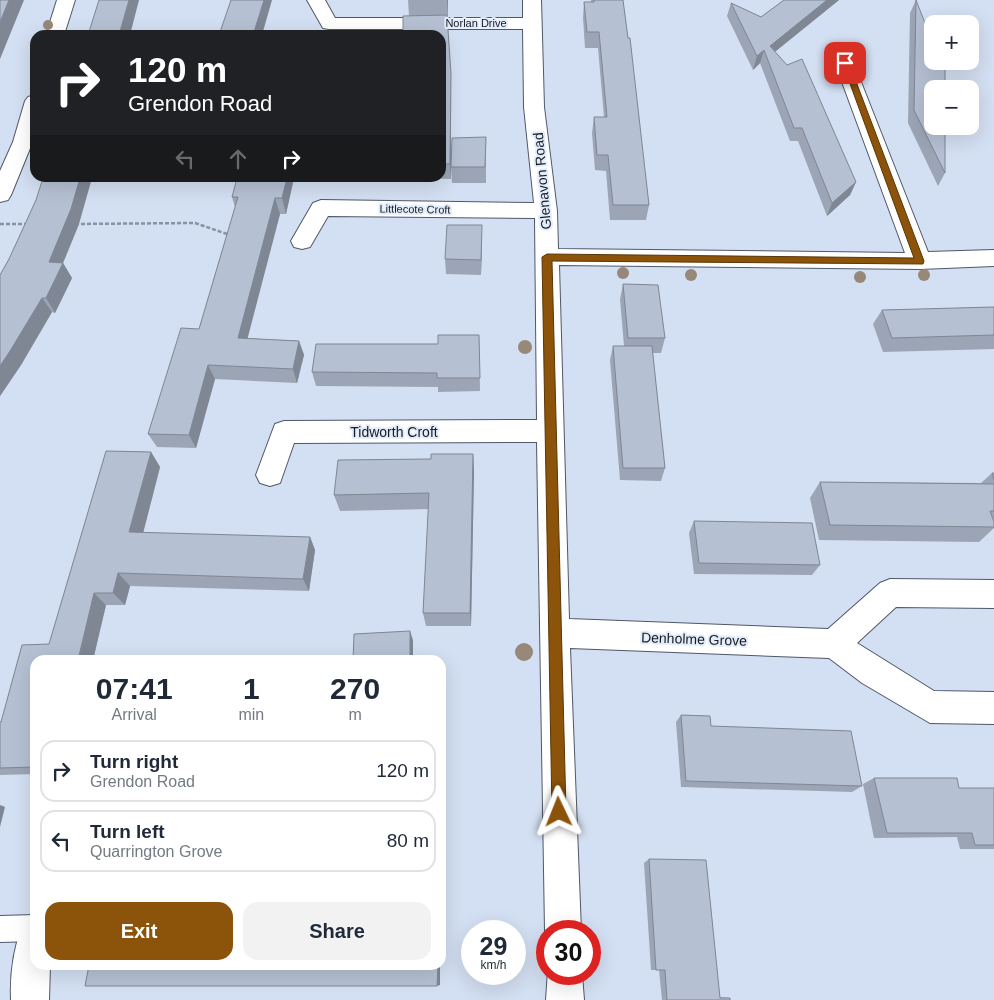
<!DOCTYPE html>
<html lang="en">
<head>
<meta charset="utf-8">
<style>
	body { margin:0; font-family:Arial,sans-serif; background:#f2f2f3; color:#1f2937; height:100vh; display:flex; flex-direction:column; font-size:19px; white-space:nowrap }
	* { box-sizing:border-box; margin:0 }
	p { font-size:16px; color:#747a83 }
	.icon { flex:none; width:28px; height:28px; fill:none; stroke:currentColor; stroke-width:2; stroke-linecap:round; stroke-linejoin:round }
	.map { position:relative; flex:1; overflow:hidden }
	.side { position:absolute; left:30px; top:655px; width:416px; height:315px; display:flex; flex-direction:column; background:#fff; border-radius:15px; box-shadow:0 5px 20px #0002 }
	.side>* { flex:none }
	.top-card { position:absolute; left:30px; top:30px; width:416px; height:152px; border-radius:15px; box-shadow:0 5px 20px #0002; background:#202124; color:#fff; overflow:hidden }
	.controls { position:absolute; left:924px; top:15px; display:grid; gap:10px }
	.controls a { display:grid; place-items:center; width:55px; height:55px; border-radius:10px; background:#fff; box-shadow:0 5px 20px #0002; font-size:25px }
	.speed { position:absolute; left:461px; top:920px; display:flex; gap:10px; font-size:25px; font-weight:700; text-align:center }
	.speed>* { display:grid; place-content:center; width:65px; height:65px; border-radius:50%; background:#fff; box-shadow:0 5px 20px #0002; line-height:1 }
	.speed small { font-size:12px; font-weight:400 }
	.speed .limit { border:8px solid #d22; background:#fff; color:#111 }
	.pin { position:absolute; display:grid; place-items:center; width:42px; height:42px; color:#fff; margin:-21px; border-radius:10px; box-shadow:0 2px 8px #0006 }
	.me { position:absolute; width:55px; margin:-28px; rotate:358deg; stroke-linejoin:round; filter:drop-shadow(0 0 4px #0008) }
	.turn { display:flex; align-items:center; gap:18px; height:105px; padding:0 15px; font-size:22px }
	.turn .icon { width:65px; height:65px; stroke-width:2.5 }
	.turn b { display:block; font-size:35px; line-height:42px }
	.lanes { display:flex; align-items:center; height:48px; padding:0 15px; background:#0003; justify-content:center; gap:25px; direction:ltr }
	.lanes .off { opacity:.35 }
	.eta { display:flex; justify-content:space-evenly; align-items:center; height:85px; text-align:center }
	.eta b { font-size:30px; font-weight:700; line-height:35px }
	.button { display:flex; gap:10px; margin-top:auto; padding:10px 15px }
	.button a { flex:1; height:58px; border-radius:15px; background:#8c530a; color:#fff; font-size:20px; font-weight:700; line-height:58px; text-align:center }
	.button a+a { background:#f2f2f3; color:#1f2937 }
	ul { padding:0; list-style:none }
	li { display:flex; align-items:center; gap:15px; height:62px; margin:0 10px 8px; padding:0 5px; border:2px solid #e0e1e3; border-radius:15px }
	li div { flex:1 }
	li b { display:block; font-size:19px }
	li em { font-style:normal }
	.map>svg:first-child { display:block }
	.lines { fill:none; stroke-linecap:round; stroke-linejoin:round }
	.lane-casing { stroke:#4f5868; stroke-width:2 }
	.street-casing { stroke:#4f5868; stroke-width:2 }
	.path { stroke:#8992a0; stroke-width:2.5; stroke-dasharray:4 2; stroke-linecap:butt }
	.lane { fill:#fff; fill-rule:evenodd }
	.street { fill:#fff; fill-rule:evenodd }
	.tree { fill:#978879 }
	.wall { fill:#9ca5b5 }
	.shaded-wall { fill:#7f8694 }
	.building { fill:#b5c0d3; stroke:#7f8694 }
	.route { fill:#8c530a; stroke:#5b3606 }
	.labels { text-anchor:middle; stroke-width:4; stroke-linejoin:round; paint-order:stroke }
	.far-street-label { font-size:11px; fill:#171b22; stroke:#e3ecfb }
	.street-label { font-size:14px; fill:#171b22; stroke:#e3ecfb }
</style>
</head>
<body>
<div class="map">
<svg width="994" height="1000" viewBox="0 0 994 1000">
	<rect width="100%" height="100%" fill="#d3dff2"/>
	<g class="lines">
		<defs>
			<polygon id="lane" points="35,915 35,941 0,942 0,916"/>
			<g id="street">
				<polygon points="57,0 75,0 64,35 46,35"/>
				<polygon points="307,0 325,0 335,18 523,18 523,0 541,0 544,107 557,211 558,249 905,253 835,63 838,59 852,59 928,252 994,250 994,266 920,269 559,265 569,619 828,629 880,583 890,579 994,580 994,608 896,607 857,643 934,691 994,692 994,724 930,723 862,683 829,658 570,648 581,931 548,931 548,937 545,931 537,442 294,443 280,483 270,486 260,483 256,475 275,424 284,421 537,420 535,218 328,216 310,247 302,249 294,247 291,241 313,203 321,200 534,203 524,107 523,29 329,29 323,28"/>
				<polygon points="35,95 35,136 11,195 8,200 0,202 0,171 13,142 25,101 28,97"/>
				<path d="M35,922V965H50L49,1000H11C10,976 13,950 22,927Z"/>
				<polygon points="548,970 548,974 582,974 584,1000 546,1000"/>
			</g>
		</defs>
		<use href="#lane" class="lane-casing"/>
		<use href="#street" class="street-casing"/>
		<g class="path">
			<polyline points="0,224 29,224"/>
			<polyline points="75,224 195,223 230,235"/>
		</g>
		<use href="#lane" class="lane"/>
		<use href="#street" class="street"/>
	</g>
	<g class="tree">
		<circle cx="48" cy="25" r="5"/>
		<circle cx="623" cy="273" r="6"/>
		<circle cx="691" cy="275" r="6"/>
		<circle cx="924" cy="275" r="6"/>
		<circle cx="860" cy="277" r="6"/>
		<circle cx="525" cy="347" r="7"/>
		<circle cx="524" cy="652" r="9"/>
	</g>
	<g class="wall">
		<polygon points="408,0 448,0 448,16 447,16 451,90 451,179 394,178 441,178 441,35 409,16"/>
		<polygon points="591,0 623,0 649,205 646,220 610,220 606,171 595,170 592,133 594,117 604,117 598,48 585,48 583,18 584,2 591,2"/>
		<polygon points="784,0 839,0 775,52 856,182 850,195 827,216 798,141 790,141 760,63 753,70 727,16 731,3 761,17"/>
		<polygon points="916,0 945,173 938,186 908,123 910,13"/>
		<polygon points="486,137 486,183 452,183 451,167"/>
		<polygon points="294,178 286,214 280,214 247,338 299,341 304,355 297,383 215,379 196,448 157,447 148,434 199,329 235,207 232,197"/>
		<polygon points="36,200 79,224 63,263 72,278 55,313 52,312 21,365 0,396 0,275 9,259"/>
		<polygon points="482,241 481,275 446,274 445,259"/>
		<polygon points="623,284 665,338 661,353 652,353 665,468 661,481 620,480 610,360 613,346 624,346 620,299"/>
		<polygon points="994,307 994,349 883,352 873,324 882,310"/>
		<polygon points="479,335 480,391 438,392 438,387 316,386 312,372"/>
		<polygon points="106,451 151,452 160,467 143,533 310,537 315,550 309,591 130,586 125,605 106,605 93,660 35,660 35,774 0,775 0,722 1,722 22,645 49,644"/>
		<polygon points="473,454 474,471 471,626 426,626 423,613 429,509 340,511 334,495 431,459"/>
		<polygon points="992,473 994,473 994,528 979,542 819,540 810,498 820,482 981,483"/>
		<polygon points="694,521 820,565 812,575 694,574 689,533"/>
		<polygon points="681,715 711,726 862,786 852,792 681,787 676,722"/>
		<polygon points="874,778 959,788 994,788 994,849 960,849 957,837 874,838 863,784"/>
		<polygon points="441,793 443,798 445,893 442,893 441,929"/>
		<polygon points="649,859 720,997 730,998 730,1000 662,1000 659,970 651,970 644,863"/>
	</g>
	<g class="shaded-wall">
		<polygon points="9,0 24,0 0,59 0,22"/>
		<polygon points="129,0 139,0 130,35 119,35"/>
		<polygon points="264,0 272,0 262,35 253,35"/>
		<polygon points="447,0 448,0 448,16"/>
		<polygon points="827,0 839,0 767,58 770,46"/>
		<polygon points="764,50 760,63 753,70 757,56"/>
		<polygon points="451,74 451,179 450,164"/>
		<polygon points="80,178 92,178 79,224 63,263 72,278 55,313 46,298 49,262"/>
		<polygon points="287,178 294,178 286,214 282,198"/>
		<polygon points="856,182 850,195 827,216 832,203"/>
		<polygon points="275,198 280,214 244,352 238,338"/>
		<polygon points="482,225 482,241 481,275 481,260"/>
		<polygon points="42,298 52,312 21,365 0,396 0,366"/>
		<polygon points="299,341 304,355 297,383 293,369"/>
		<polygon points="208,365 215,379 196,448 189,435"/>
		<polygon points="151,452 160,467 140,545 129,532"/>
		<polygon points="473,454 474,471 471,626 470,613"/>
		<polygon points="310,537 315,550 309,591 303,579"/>
		<polygon points="118,573 130,586 125,605 113,593"/>
		<polygon points="94,593 106,605 93,660 78,660"/>
		<polygon points="410,631 413,640 413,660 410,660"/>
		<polygon points="441,793 443,798 445,893 443,889"/>
		<polygon points="0,805 5,807 0,827"/>
		<polygon points="441,891 442,893 441,929"/>
		<polygon points="438,965 440,965 440,985 437,986"/>
	</g>
	<g class="building">
		<polygon points="0,0 9,0 0,22"/>
		<polygon points="99,0 129,0 119,35 88,35"/>
		<polygon points="231,0 264,0 253,35 219,35"/>
		<polygon points="594,0 623,0 628,38 630,38 649,205 613,205 608,155 597,155 594,117 607,117 599,32 587,32 584,2 594,2"/>
		<polygon points="784,0 827,0 770,46 787,65 802,59 856,182 832,203 802,128 794,128 764,50 757,56 731,3 761,17"/>
		<polygon points="916,0 932,41 932,61 941,61 945,69 945,89 932,89 932,126 945,126 945,173 914,110"/>
		<polygon points="447,15 451,74 450,164 441,164 441,35 403,35 403,16"/>
		<polygon points="486,137 485,167 451,167 452,138"/>
		<polygon points="43,178 80,178 71,209 49,262 63,263 46,298 42,298 10,351 0,366 0,275 9,259 36,200"/>
		<polygon points="237,178 287,178 282,198 275,198 238,338 299,341 293,369 208,365 189,435 148,434 181,328 199,329 238,197 232,197"/>
		<polygon points="447,225 482,225 481,260 445,259"/>
		<polygon points="623,284 658,285 665,338 628,338"/>
		<polygon points="994,307 994,335 892,338 882,310"/>
		<polygon points="438,335 479,335 480,378 437,378 437,373 312,372 316,344 438,344"/>
		<polygon points="613,346 652,346 665,468 623,468"/>
		<polygon points="106,451 151,452 129,532 310,537 303,579 118,573 113,593 94,593 78,660 35,660 35,767 0,768 0,722 1,722 22,645 49,644"/>
		<polygon points="431,454 473,454 470,613 423,613 429,493 334,495 338,460 431,459"/>
		<polygon points="992,473 994,473 994,480"/>
		<polygon points="820,482 994,484 994,511 990,511 994,522 994,527 830,525"/>
		<polygon points="694,521 812,523 820,565 699,563"/>
		<polygon points="410,631 410,660 353,660 354,634"/>
		<polygon points="681,715 710,716 711,726 851,731 862,786 686,781"/>
		<polygon points="874,778 957,778 959,788 994,788 994,845 975,845 972,833 887,833"/>
		<polygon points="441,816 443,889 441,890"/>
		<polygon points="649,859 706,860 720,998 730,998 730,1000 667,1000 665,970 656,970"/>
		<polygon points="89,965 438,965 437,986 85,986"/>
	</g>
	<polygon class="route" points="842,62 849,63 924,261 923,264 552,261 566,812 564,817 559,819 554,817 552,812 542,257 547,254 914,258"/>
	<g class="labels">
		<g class="far-street-label">
			<text x="476" y="27">Norlan Drive</text>
			<text transform="translate(415 209) rotate(1)" y="4">Littlecote Croft</text>
		</g>
		<g class="street-label">
			<text transform="translate(542 181) rotate(-95)" y="5">Glenavon Road</text>
			<text x="394" y="437">Tidworth Croft</text>
			<text transform="translate(694 639) rotate(2)" y="5">Denholme Grove</text>
		</g>
	</g>
</svg>
<div class="controls">
<a>+</a>
<a>−</a>
</div>
<div class="speed"><div>29<small>km/h</small></div><div class="limit">30</div></div>
<div class="pin" style="left:845px;top:63px;background:#d93025"><svg class="icon" aria-label="arrive" viewBox="0 0 24 24"><path d="M6 21V4h12l-3 4 3 4H6"/></svg></div>
<svg class="me" style="left:559px;top:812px" viewBox="-20 -20 40 40"><path d="M0-17L14 15 0 8-14 15z" fill="#8c530a" stroke="#fff" stroke-width="4"/></svg>
<div class="top-card">
<div class="turn"><svg class="icon" aria-label="right" viewBox="0 0 24 24"><path d="M7 20v-9h11M14 6l5 5-5 5"/></svg><div><b>120 m</b>Grendon Road</div></div>
<div class="lanes"><svg class="icon off" aria-label="left" viewBox="0 0 24 24"><path d="M17 20v-9H6M10 6l-5 5 5 5"/></svg><svg class="icon off" aria-label="ahead" viewBox="0 0 24 24"><path d="M12 20V5M6 11l6-6 6 6"/></svg><svg class="icon" aria-label="right" viewBox="0 0 24 24"><path d="M7 20v-9h11M14 6l5 5-5 5"/></svg></div>
</div>
<section class="side">
<div class="eta">
<div><b>07:41</b><p>Arrival</p></div>
<div><b>1</b><p>min</p></div>
<div><b>270</b><p>m</p></div>
</div>
<ul>
<li><svg class="icon" aria-label="right" viewBox="0 0 24 24"><path d="M7 20v-9h11M14 6l5 5-5 5"/></svg><div><b>Turn right</b><p>Grendon Road</p></div><em>120 m</em></li>
<li><svg class="icon" aria-label="left" viewBox="0 0 24 24"><path d="M17 20v-9H6M10 6l-5 5 5 5"/></svg><div><b>Turn left</b><p>Quarrington Grove</p></div><em>80 m</em></li>
</ul>
<div class="button"><a>Exit</a><a>Share</a></div>
</section>
</div>
</body>
</html>
